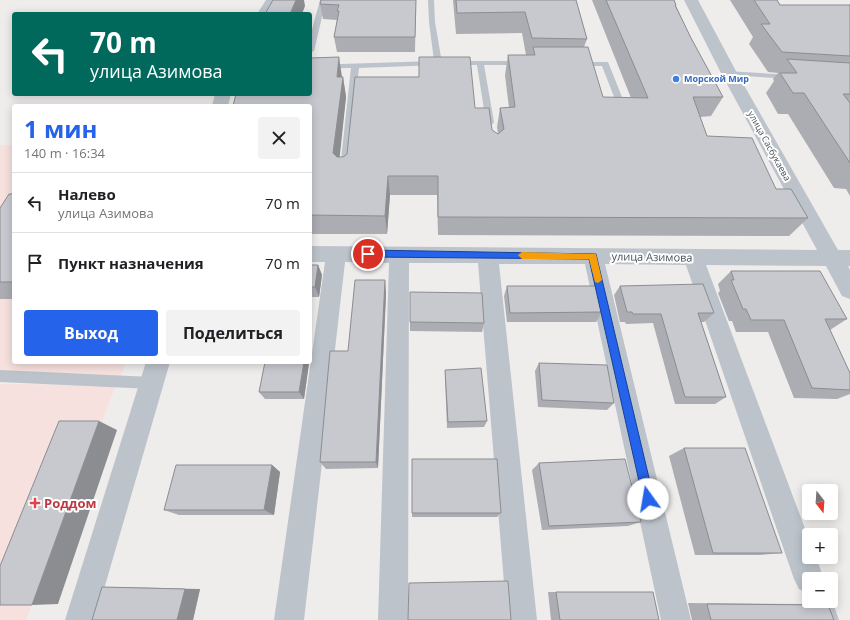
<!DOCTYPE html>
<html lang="ru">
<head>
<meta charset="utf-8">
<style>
	body { margin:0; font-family:"Open Sans",sans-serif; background:#f2f2f2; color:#202124; height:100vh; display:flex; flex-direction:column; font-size:15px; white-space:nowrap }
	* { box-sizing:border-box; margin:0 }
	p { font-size:13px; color:#757577 }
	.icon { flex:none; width:22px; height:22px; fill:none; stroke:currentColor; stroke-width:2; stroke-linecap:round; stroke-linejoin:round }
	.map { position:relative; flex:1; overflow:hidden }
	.sheet { position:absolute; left:12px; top:104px; width:300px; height:260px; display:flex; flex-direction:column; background:#fff; border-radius:4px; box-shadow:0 2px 10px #0003 }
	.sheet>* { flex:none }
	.top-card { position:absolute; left:12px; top:12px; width:300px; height:84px; border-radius:4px; box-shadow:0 2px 10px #0003; background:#00695c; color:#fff; overflow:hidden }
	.needle { width:26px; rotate:163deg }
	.fabs { position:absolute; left:802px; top:484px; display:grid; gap:8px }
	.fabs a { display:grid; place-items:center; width:36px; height:36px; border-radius:4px; background:#fff; box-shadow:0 2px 10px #0003; font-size:20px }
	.pin { position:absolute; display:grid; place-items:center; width:34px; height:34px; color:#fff; margin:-17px; border:2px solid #fff; border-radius:50%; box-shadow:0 1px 4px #0007 }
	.me { position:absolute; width:44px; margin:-22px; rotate:347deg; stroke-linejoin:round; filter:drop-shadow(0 0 3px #0008) }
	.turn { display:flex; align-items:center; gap:14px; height:84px; padding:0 12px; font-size:18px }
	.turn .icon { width:52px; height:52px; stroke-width:2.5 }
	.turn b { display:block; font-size:28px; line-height:34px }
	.round { display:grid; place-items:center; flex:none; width:42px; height:42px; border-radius:4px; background:#f2f2f2 }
	.overview { display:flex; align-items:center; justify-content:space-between; height:68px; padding:0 12px }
	h1 { font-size:24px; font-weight:700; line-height:30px; color:#2563eb }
	.button { display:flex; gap:8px; margin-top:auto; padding:8px 12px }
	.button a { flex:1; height:46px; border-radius:4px; background:#2563eb; color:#fff; font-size:16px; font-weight:700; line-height:46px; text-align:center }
	.button a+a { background:#f2f2f2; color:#202124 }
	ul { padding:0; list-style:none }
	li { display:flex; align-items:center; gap:12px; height:60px; padding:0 12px; border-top:1px solid #e0e0e0 }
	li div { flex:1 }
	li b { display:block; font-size:15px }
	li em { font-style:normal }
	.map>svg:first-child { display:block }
	.medical { fill:#f7e1df }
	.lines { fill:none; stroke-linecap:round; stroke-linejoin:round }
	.service { fill:#bcc3ca; fill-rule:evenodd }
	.minor { fill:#bcc3ca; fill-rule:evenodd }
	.wall { fill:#abadb2 }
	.shaded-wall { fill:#8b8d91 }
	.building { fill:#c7c9cf; stroke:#8b8d91 }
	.route { fill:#2563eb; stroke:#184099 }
	.slow { fill:#f59e0b }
	.shop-dot { fill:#3f7fe0; stroke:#fff; stroke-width:1.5 }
	.health-dot { fill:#e0444e; stroke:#fff; stroke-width:1.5 }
	.labels { text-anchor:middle; stroke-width:4; stroke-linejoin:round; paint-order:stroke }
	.far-shop-label { font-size:9px; font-weight:bold; fill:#366cbe; stroke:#fff; text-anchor:start }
	.far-street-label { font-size:9px; fill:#474f57; stroke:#fff }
	.street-label { font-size:11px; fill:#474f57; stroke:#fff }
	.near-health-label { font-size:13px; font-weight:bold; fill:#be3a42; stroke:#fff; text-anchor:start }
</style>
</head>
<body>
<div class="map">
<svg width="850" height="620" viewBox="0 0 850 620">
	<rect width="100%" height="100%" fill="#efecec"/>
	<g class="medical">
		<polygon points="0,145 14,145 14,362 126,362 120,378 0,377"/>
		<polygon points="0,384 116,385 26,620 0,620"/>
	</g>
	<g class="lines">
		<g class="service">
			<polygon points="320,0 326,0 314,51 310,53 310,37"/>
			<polygon points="428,0 434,0 435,22 442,63 438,65 359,68 348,169 344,172 341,171 340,169 351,68 310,69 310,65 434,61 429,22"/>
			<polygon points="452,61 522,61 526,63 522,65 484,65 494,122 493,124 487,124 486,122 477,65 455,65 451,63"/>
			<polygon points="576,62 608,62 626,107 625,109 622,110 618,107 602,66 576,66"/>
			<polygon points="726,71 791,75 795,77 791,79 729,75 726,75"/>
			<polygon points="0,370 152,377 156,379 158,383 156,387 152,389 0,382"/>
		</g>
		<g class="minor">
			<polygon points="266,0 280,0 271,14 257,14"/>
			<polygon points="684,0 698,0 737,73 838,250 850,250 850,266 848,266 850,270 850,299 842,296 826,266 706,265 809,539 809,557 816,557 824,579 809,579 809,601 831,601 831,598 839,620 809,620 802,601 805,592 799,589 794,579 686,265 605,264 691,620 661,620 585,264 499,264 537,620 507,620 478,263 409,263 408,620 378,620 389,263 345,262 304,620 274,620 325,262 310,262 310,246 817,250 721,73"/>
			<polygon points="215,94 231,94 228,106 212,106"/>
			<polygon points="146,362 170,362 95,620 65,620"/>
		</g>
	</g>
	<g class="wall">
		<polygon points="416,0 415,52 337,52 334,37 337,20 323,19 320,4"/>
		<polygon points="453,0 576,0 587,39 584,47 603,97 631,98 592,0 674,0 676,5 676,6 691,38 723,97 711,116 700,117 707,136 776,189 808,218 789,236 438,235 437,195 390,195 387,234 310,234 310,106 342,77 343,77 346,97 339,157 343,157 475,108 492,130 498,134 497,127 500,108 509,108 505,75 508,55 526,55 522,33 456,34"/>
		<polygon points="730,0 777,0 780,5 849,5 850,4 850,196 846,189 834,188 788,114 778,114 766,93 774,81 773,79 778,73 768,72 749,44 753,37"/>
		<polygon points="14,194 14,299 0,299 0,208"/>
		<polygon points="310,265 318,265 322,275 319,297 310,297"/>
		<polygon points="731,271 847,319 830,330 850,373 850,394 837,399 794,398 768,332 736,332 732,321 729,321 718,293 720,291 718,284"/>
		<polygon points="385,280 386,294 378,468 326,469 320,462 348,351"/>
		<polygon points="507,286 602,312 596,322 507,322 504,296"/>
		<polygon points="620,286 714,313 704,322 701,322 726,397 715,404 675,404 653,323 626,324 625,322 620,322 614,295"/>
		<polygon points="410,322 484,323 482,332 410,331"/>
		<polygon points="309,363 304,399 265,399 259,392"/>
		<polygon points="539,363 614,403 607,410 538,407 535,371"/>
		<polygon points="445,370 487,421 484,427 447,428 445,377"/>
		<polygon points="684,448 782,553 760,555 695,555 669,456"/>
		<polygon points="539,463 641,522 628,526 542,530 532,470"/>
		<polygon points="272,465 280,472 274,515 179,515 164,510"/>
		<polygon points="412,513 501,513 497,517 412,517"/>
		<polygon points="102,587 123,587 200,589 193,620 92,620"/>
		<polygon points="548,592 653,592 659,620 551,620"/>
		<polygon points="688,603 802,604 828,605 834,620 692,620"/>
	</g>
	<g class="shaded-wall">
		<polygon points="296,0 304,0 305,6 302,14 290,14"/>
		<polygon points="339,57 342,77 337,77"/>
		<polygon points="343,77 346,97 338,173 333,153"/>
		<polygon points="388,176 390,195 387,234 385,216"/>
		<polygon points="318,265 322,275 319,297 315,287"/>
		<polygon points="385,280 386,294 378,468 376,462"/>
		<polygon points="304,362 309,362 309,363 304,399 299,392"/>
		<polygon points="99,421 117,430 58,604 32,605"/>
		<polygon points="272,465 280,472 274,515 264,510"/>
		<polygon points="185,589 200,589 193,620 177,620"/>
	</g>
	<g class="building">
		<polygon points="273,0 296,0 290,14 265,14"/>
		<polygon points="321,0 416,0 415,37 334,37 339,11 337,11 339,5 320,4"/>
		<polygon points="456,0 576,0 587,39 532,38 525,12 457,13"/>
		<polygon points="606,0 674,0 676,5 675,5 691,38 723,97 693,97 707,136 752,138 776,189 791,189 808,218 438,217 438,176 388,176 385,216 310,215 310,106 233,106 236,94 310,94 310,58 339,57 337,77 343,77 333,153 337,157 343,157 347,154 355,77 419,77 419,57 470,57 475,108 489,108 492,130 498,134 504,129 500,108 515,107 508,55 535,55 533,47 588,47 603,97 648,98"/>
		<polygon points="754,0 777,0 780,5 850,5 850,56 782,52 761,24 770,24"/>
		<polygon points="787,59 850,63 850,94 843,94 850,103 850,163 804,93 793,93 780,73 797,73"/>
		<polygon points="9,194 14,194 14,282 0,282 0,208"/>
		<polygon points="310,265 318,265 315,287 310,287"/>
		<polygon points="731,271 820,271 847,319 825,319 850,373 850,390 812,388 784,320 751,320 746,309 743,309 731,280 734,280"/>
		<polygon points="355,280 385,280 376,462 320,462 330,351 348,351"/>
		<polygon points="703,284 714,313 698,313 726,397 685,397 661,314 633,314 632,312 627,312 620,286"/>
		<polygon points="507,286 596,286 602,312 510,313"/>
		<polygon points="410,292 482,293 484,323 410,322"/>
		<polygon points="265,362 304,362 299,392 259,392"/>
		<polygon points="539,363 607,365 614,403 542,400"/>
		<polygon points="481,368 487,421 448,422 445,370"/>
		<polygon points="59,421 99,421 32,605 0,605 0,566"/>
		<polygon points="684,448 745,448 782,553 713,553"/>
		<polygon points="412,459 497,459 501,513 412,513"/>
		<polygon points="625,459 641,522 549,526 539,463"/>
		<polygon points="176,465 272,465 264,510 164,510"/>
		<polygon points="508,581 511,620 408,620 409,583"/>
		<polygon points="102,587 185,589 177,620 92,620"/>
		<polygon points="556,592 653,592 659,620 560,620"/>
		<polygon points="707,604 828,605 834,620 711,620"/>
	</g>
	<polygon class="route" points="368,250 596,254 654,499 652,503 648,504 644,503 643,499 589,259 368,257 363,254"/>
	<polygon class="slow" points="522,252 596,254 602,280 598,283 595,282 589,259 522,259 518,255"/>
	<circle class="shop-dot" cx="676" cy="79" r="4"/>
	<path class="health-dot" d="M33 497h4v4h4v4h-4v4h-4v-4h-4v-4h4z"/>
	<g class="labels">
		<g class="far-shop-label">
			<text x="684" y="82">Морской Мир</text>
		</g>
		<g class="far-street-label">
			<text transform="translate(769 146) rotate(61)" y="3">улица Сасбукаева</text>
		</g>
		<g class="street-label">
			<text transform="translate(652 257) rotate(1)" y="4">улица Азимова</text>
		</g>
		<g class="near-health-label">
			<text x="44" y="508">Роддом</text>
		</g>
	</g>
</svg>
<div class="fabs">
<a><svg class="needle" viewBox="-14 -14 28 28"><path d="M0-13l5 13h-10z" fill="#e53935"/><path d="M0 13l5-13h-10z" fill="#757577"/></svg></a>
<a>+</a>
<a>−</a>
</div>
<div class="pin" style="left:368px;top:254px;background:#d93025"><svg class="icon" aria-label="arrive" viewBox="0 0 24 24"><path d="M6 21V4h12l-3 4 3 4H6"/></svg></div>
<svg class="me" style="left:648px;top:499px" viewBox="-20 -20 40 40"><circle r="19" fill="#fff"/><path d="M0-13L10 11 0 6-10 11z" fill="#2563eb"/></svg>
<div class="top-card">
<div class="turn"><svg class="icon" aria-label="left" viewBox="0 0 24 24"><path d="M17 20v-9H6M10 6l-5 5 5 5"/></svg><div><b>70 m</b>улица Азимова</div></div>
</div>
<section class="sheet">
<div class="overview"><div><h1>1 мин</h1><p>140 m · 16:34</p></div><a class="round"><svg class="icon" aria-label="close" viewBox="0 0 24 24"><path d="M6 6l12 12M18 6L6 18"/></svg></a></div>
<ul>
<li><svg class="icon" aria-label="left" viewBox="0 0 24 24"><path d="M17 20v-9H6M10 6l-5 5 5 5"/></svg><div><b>Налево</b><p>улица Азимова</p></div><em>70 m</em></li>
<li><svg class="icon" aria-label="arrive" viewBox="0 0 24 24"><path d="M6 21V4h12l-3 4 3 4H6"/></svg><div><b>Пункт назначения</b></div><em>70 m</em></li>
</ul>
<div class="button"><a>Выход</a><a>Поделиться</a></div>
</section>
</div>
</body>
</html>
